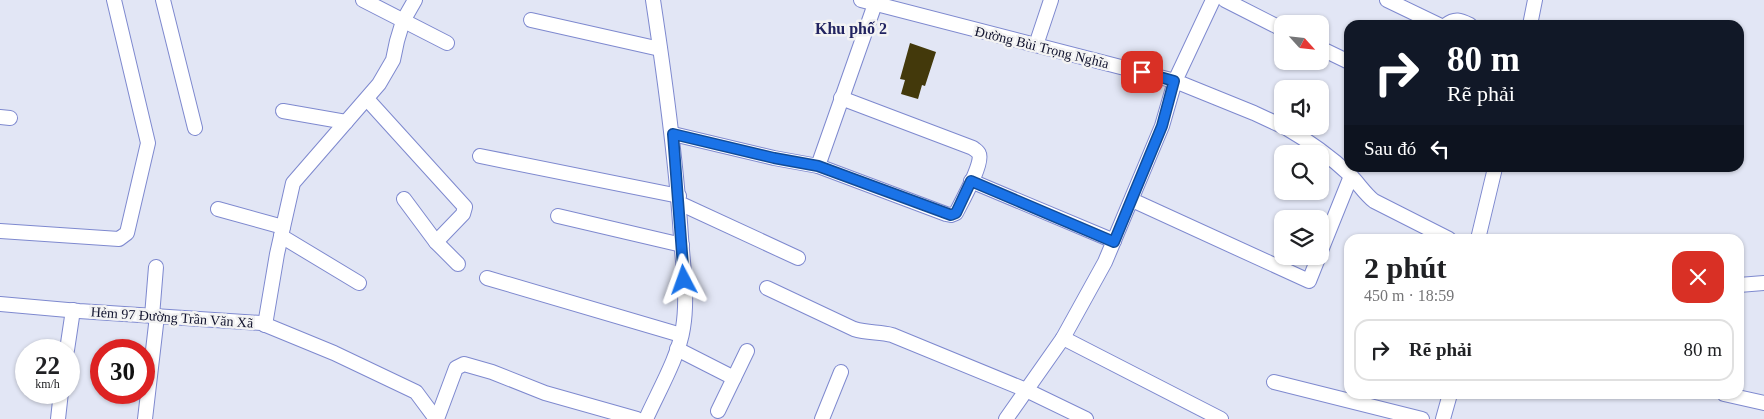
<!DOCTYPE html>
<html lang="vi">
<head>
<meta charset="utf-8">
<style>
	body { margin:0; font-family:Georgia,serif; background:#f6f6f6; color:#202124; height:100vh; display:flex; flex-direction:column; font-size:19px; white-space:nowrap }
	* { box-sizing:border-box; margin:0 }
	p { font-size:16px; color:#757577 }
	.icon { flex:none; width:28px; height:28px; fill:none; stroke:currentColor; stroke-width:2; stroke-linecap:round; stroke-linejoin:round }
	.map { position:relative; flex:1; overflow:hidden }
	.sheet { position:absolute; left:1344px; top:234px; width:400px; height:165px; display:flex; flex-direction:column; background:#fff; border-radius:15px; box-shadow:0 1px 4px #0004 }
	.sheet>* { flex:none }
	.top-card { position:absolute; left:1344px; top:20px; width:400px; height:152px; border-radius:15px; box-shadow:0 1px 4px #0004; background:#111827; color:#fff; overflow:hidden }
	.needle { width:32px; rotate:117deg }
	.controls { position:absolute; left:1274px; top:15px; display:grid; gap:10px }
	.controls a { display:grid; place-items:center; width:55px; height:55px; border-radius:10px; background:#fff; box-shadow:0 1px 4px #0004; font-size:25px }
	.speed { position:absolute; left:15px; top:339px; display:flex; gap:10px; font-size:25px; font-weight:700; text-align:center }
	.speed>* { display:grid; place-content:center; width:65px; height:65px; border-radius:50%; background:#fff; box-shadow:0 1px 4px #0004; line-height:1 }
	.speed small { font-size:12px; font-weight:400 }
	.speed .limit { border:8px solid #d22; background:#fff; color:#111 }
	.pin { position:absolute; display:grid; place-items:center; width:42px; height:42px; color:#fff; margin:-21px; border-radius:10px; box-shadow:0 2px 8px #0006 }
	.me { position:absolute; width:55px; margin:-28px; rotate:356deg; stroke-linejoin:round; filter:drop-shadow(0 0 4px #0008) }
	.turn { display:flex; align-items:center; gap:18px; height:105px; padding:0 20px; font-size:22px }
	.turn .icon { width:65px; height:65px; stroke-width:2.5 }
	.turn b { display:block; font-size:35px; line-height:42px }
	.then { display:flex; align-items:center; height:48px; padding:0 20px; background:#0003; gap:10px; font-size:19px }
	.round { display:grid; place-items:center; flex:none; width:52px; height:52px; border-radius:15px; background:#f6f6f6 }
	.overview { display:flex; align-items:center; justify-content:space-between; height:85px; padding:0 20px }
	h1 { font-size:30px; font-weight:700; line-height:38px }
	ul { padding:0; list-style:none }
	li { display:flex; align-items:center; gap:15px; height:62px; margin:0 10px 8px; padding:0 10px; border:2px solid #e0e0e0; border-radius:15px }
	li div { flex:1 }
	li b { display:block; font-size:19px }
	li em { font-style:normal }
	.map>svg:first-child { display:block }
	.building { fill:#43390b }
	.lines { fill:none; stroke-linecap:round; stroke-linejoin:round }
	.minor-casing { stroke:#7e89cf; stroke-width:16 }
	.minor { stroke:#fff; stroke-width:14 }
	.route-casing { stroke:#114b97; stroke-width:12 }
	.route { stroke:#1a73e8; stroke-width:9 }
	.labels { text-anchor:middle; stroke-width:5; stroke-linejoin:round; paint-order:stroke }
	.street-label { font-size:14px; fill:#11132e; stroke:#f3f3f3 }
	.quarter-label { font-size:16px; font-weight:bold; fill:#212360; stroke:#f3f3f3 }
</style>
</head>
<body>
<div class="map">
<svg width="1764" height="419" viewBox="0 0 1764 419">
	<rect width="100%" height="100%" fill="#e2e6f5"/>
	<polygon class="building" points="910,43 936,52 925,86 922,85 918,99 901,94 905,80 900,79"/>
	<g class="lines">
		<defs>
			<g id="minor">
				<polyline points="163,0 195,128"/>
				<polyline points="363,0 447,43"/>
				<polyline points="861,0 1175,81 1162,126 1105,262 1063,338 1006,419"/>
				<polyline points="1213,0 1175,81 1254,113 1282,126"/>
				<polyline points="1225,0 1282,29"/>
				<polyline points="1387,0 1439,25"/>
				<polyline points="531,20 660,49"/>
				<path d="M1446,25C1455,18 1460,20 1470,25"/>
				<polyline points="1530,25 1535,0"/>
				<polyline points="1036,45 1051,0"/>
				<polyline points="1320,48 1349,62"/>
				<polyline points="367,99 465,207 463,214 436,242"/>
				<polyline points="283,111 346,122"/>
				<polyline points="0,117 10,118"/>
				<path d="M1283,126C1307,140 1330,156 1350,175C1359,184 1365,194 1374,201L1449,239"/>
				<path d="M673,134L774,158L818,166L946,214L951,215L956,213C961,203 984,162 979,154C978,151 975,150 973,148L841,98"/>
				<polyline points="480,156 679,196"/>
				<polyline points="818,166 875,4"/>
				<polyline points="971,181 1114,241"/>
				<polyline points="404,199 436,242 458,264"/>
				<polyline points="1132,200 1309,281 1319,256"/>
				<polyline points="679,203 798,258"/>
				<polyline points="218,209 283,227"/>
				<polyline points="558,216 682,245"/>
				<polyline points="0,231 119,239 127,233 148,143 114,0"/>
				<polyline points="281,236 359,283"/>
				<polyline points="1478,239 1495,168"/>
				<polyline points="1320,253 1351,176"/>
				<polyline points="487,278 681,335"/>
				<polyline points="1739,285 1764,283"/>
				<path d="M767,288L854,329C867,333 879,332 892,335L1026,390L1086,419"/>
				<polyline points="0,304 79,311 261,323 334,353 416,392 436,419"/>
				<polyline points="152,316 156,267"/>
				<polyline points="265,325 277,254 293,183 379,84 393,60 397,41 403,21 415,0"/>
				<polyline points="1063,338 1221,419"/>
				<polyline points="677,349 734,378"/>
				<polyline points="67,350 73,310"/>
				<polyline points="1274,382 1422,419"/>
				<polyline points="1724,394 1764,403"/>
				<polyline points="718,411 747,351"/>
				<polyline points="58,419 61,392"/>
				<polyline points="145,419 157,316"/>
				<polyline points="437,419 456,368 464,364 492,372 545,393 637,419"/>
				<path d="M646,419C658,392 679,356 683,328C688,298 683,267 681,237C676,157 665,79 653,0"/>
				<polyline points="822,419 841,372"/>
				<polyline points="1443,419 1450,394"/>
			</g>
		</defs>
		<use href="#minor" class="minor-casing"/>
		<use href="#minor" class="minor"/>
	</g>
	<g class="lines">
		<defs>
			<polyline id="route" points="684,280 673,134 774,158 818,166 951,215 956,213 971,181 1114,242 1162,126 1174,81 1142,72"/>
		</defs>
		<use href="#route" class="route-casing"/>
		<use href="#route" class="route"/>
	</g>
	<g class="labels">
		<g class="street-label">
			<text transform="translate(1042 47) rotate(14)" y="5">Đường Bùi Trọng Nghĩa</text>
			<text transform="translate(172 317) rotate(4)" y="5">Hẻm 97 Đường Trần Văn Xã</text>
		</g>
		<g class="quarter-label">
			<text x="851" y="34">Khu phố 2</text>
		</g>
	</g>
</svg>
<div class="controls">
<a><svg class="needle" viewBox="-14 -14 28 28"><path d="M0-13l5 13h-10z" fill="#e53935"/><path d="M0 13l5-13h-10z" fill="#757577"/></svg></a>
<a><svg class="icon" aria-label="sound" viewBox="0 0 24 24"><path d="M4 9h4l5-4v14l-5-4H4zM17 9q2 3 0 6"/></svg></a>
<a><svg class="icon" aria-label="search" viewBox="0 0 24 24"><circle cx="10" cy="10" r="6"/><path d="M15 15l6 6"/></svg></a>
<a><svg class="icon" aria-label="layers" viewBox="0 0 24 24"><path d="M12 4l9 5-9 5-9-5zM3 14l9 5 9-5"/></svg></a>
</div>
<div class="speed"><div>22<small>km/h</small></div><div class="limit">30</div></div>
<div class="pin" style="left:1142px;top:72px;background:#d93025"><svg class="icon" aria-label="arrive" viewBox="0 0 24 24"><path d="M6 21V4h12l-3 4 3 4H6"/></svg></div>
<svg class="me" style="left:684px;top:280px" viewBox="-20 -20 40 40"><path d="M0-17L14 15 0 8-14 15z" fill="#1a73e8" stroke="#fff" stroke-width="4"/></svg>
<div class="top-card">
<div class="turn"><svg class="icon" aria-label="right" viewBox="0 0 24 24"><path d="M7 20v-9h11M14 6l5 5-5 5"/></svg><div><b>80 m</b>Rẽ phải</div></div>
<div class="then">Sau đó<svg class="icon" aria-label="left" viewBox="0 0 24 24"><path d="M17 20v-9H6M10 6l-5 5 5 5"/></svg></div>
</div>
<section class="sheet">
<div class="overview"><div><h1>2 phút</h1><p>450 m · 18:59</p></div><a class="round" style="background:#d93025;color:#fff"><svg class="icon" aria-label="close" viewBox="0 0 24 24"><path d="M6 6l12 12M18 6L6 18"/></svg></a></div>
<ul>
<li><svg class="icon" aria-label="right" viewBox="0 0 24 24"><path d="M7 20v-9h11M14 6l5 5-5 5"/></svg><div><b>Rẽ phải</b></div><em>80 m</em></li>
</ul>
</section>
</div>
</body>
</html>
